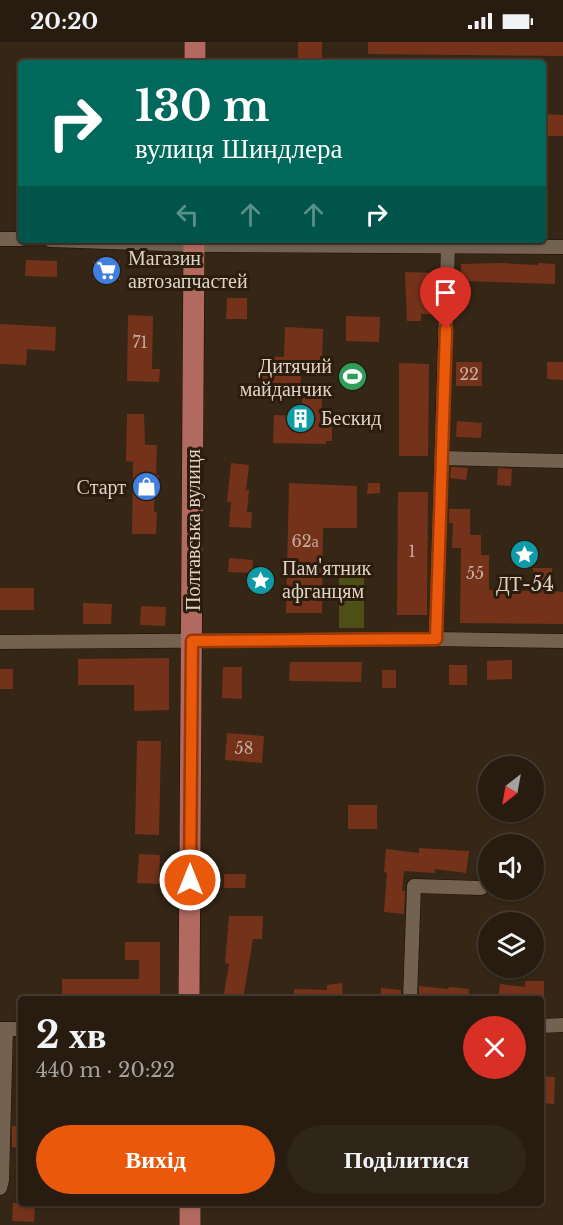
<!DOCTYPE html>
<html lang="uk">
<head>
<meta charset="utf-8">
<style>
	body { margin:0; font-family:"Libre Baskerville",serif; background:#302519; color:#f1f3f6; height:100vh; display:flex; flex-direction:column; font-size:22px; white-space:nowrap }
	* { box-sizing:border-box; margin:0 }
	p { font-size:20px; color:#a5a19f }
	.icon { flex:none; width:33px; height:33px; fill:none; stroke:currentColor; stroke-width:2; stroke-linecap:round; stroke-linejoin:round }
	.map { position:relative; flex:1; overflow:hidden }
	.panel { position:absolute; left:18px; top:954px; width:526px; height:210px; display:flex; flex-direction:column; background:#281c10; border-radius:6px; box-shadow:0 2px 4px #0004,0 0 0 2px #443a30 }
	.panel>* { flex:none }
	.hud { position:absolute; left:18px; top:18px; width:528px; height:183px; border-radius:6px; box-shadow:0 2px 4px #0004,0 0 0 2px #443a30; background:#00695c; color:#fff; overflow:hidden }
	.needle { width:39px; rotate:211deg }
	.buttons { position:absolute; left:478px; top:714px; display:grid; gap:12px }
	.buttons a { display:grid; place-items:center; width:66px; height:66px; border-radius:50%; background:#281c10; box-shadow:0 2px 4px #0004,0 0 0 2px #443a30; font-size:30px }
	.pin { position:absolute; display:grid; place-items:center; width:51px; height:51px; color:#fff; margin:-62px -26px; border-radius:50% 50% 50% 0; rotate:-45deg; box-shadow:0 0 6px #0007 }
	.pin .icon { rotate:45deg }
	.me { position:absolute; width:66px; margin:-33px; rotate:0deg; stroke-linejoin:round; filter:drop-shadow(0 0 4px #0008) }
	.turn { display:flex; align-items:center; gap:21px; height:126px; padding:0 18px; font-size:27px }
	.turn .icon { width:78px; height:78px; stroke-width:2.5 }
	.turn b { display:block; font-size:42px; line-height:51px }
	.lanes { display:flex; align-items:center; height:57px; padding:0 18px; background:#0003; justify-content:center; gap:30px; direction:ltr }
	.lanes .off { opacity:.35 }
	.round { display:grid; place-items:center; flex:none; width:63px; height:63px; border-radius:32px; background:#302519 }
	.headline { display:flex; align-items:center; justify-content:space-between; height:102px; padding:0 18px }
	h1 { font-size:36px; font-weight:700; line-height:45px }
	.primary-button { display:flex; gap:12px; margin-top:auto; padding:12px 18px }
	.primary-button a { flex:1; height:69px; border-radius:36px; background:#ea580c; color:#fff; font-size:24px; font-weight:700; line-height:69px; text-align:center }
	.primary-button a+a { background:#302519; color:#f1f3f6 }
	.status { display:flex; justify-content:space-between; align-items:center; height:42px; padding:0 30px; background:#281c10; direction:ltr }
	.status svg { height:16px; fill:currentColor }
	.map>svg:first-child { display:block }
	.green { fill:#4d4f17 }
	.building { fill:#75321b }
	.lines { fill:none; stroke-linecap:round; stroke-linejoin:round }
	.minor-casing { stroke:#1c0e02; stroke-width:15 }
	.trunk-casing { stroke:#1c0e02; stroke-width:22 }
	.minor { stroke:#746251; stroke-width:14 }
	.trunk { stroke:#b26960; stroke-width:21 }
	.route-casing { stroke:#983908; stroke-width:15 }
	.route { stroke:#ea580c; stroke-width:10 }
	.labels { text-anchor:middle; stroke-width:6; stroke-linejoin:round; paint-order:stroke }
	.number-label { font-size:16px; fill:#c4ac9e }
	.poi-label { font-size:20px; fill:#ded4ca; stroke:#2b1c0c; text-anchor:start }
	.street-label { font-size:20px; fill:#ded4ca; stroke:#2b1c0c }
</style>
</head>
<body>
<div class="status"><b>20:20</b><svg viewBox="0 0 49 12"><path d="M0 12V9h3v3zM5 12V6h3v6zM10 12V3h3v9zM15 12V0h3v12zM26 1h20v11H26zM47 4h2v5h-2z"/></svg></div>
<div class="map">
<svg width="563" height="1183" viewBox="0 0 563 1183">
	<rect width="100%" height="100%" fill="#352616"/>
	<rect class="green" x="339" y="521" width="25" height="65"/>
	<g class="building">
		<rect x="298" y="0" width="24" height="21"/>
		<polygon points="368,0 563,0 563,14 368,12"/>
		<polygon points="543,72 563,73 563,94 543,94"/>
		<polygon points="26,218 57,219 57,235 25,234"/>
		<rect x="93" y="219" width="27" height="19"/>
		<polygon points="501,221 538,223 539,221 555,222 555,242 461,239 461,222"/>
		<polygon points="405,230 438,231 437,272 421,272 421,279 407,279"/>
		<polygon points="227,256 247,256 247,277 226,277"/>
		<polygon points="128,273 153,274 152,327 160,327 159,340 127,339"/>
		<polygon points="346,274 380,275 379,300 346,299"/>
		<polygon points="0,282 56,285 55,309 27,307 26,323 0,322"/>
		<polygon points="285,285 323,287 322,321 302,320 300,352 260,350 262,314 284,315"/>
		<rect x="456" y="320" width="26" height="24"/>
		<polygon points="547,320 563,320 563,338 547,337"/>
		<polygon points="399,321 429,322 428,414 399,414"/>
		<polygon points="302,355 322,355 322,374 327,374 326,378 332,379 332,399 326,399 326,402 273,401 274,373 302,374"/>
		<polygon points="127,372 144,372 145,403 157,403 156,433 159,433 159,444 155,444 154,470 157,470 156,492 132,492 133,420 126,419"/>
		<polygon points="457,379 482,381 481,396 456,395"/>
		<polygon points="231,421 249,423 246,448 249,448 247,470 252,470 251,486 229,485 231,460 227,460"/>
		<polygon points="451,425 468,426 466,438 450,436"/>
		<polygon points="498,426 512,427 511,444 497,443"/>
		<polygon points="289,441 357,444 357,486 323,486 322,571 286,571"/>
		<polygon points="368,441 380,441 380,451 367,452"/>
		<polygon points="398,450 428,450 427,573 397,573"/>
		<polygon points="449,467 470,467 470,493 481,493 481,513 489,513 489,548 533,549 533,526 552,526 552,549 563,550 563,582 460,581 461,506 452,506 453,481 449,481"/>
		<polygon points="229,516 253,518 252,531 228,530"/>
		<rect x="0" y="546" width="34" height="22"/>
		<polygon points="83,561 112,562 111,582 83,582"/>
		<polygon points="141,564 166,565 165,584 140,583"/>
		<polygon points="169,616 169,668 134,669 134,643 78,643 78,617"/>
		<polygon points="512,618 512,637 487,638 487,619"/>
		<polygon points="290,620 362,620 361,640 289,639"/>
		<rect x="449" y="623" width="18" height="20"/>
		<polygon points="223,625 242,625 242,657 222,656"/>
		<rect x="0" y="627" width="13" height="20"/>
		<rect x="382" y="628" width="14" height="18"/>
		<polygon points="227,691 264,694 262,721 225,718"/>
		<polygon points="137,699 161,699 159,793 135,792"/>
		<rect x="348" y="763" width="29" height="24"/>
		<polygon points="419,806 469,809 466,831 435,827 435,831 404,829 402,849 405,849 404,872 384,870 387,831 384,830 386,807 419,811"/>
		<polygon points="139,812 160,813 159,842 137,841"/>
		<polygon points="224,832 246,832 245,846 224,846"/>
		<polygon points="229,874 263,874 262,897 253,897 243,957 223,957 229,922 225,921"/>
		<polygon points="125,900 160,900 160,957 62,957 62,937 139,937 139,918 125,918"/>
		<polygon points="525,939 544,939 544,957 498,957 500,942 525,945"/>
		<polygon points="342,941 343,957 294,957 294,947 327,948 327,943"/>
		<polygon points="419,944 448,947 449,945 469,947 468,957 419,957"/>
		<polygon points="381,946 401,948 401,957 380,957"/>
		<polygon points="542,1034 555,1035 554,1062 542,1061"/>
		<polygon points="12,1084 21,1084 21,1106 12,1105"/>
		<polygon points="13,1161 35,1161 34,1180 12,1179"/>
	</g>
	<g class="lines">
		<defs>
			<g id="minor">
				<polyline points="0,197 21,197"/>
				<polyline points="50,198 194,203 563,205"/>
				<polyline points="441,416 563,419"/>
				<polyline points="436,597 448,203"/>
				<polyline points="0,600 436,597 563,599"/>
				<polyline points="410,957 414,844 481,846"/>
				<polyline points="542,984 563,983"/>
				<polyline points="0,987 21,987"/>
				<polyline points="0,1146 2,1138 6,987"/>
			</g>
			<g id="trunk">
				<polyline points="195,21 195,0"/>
				<polyline points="189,957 194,198"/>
				<polyline points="190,1161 190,1183"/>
			</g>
		</defs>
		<use href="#minor" class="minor-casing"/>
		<use href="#trunk" class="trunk-casing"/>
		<use href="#minor" class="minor"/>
		<use href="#trunk" class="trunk"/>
	</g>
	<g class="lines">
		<defs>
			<polyline id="route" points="190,838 192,599 436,597 446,287"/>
		</defs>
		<use href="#route" class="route-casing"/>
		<use href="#route" class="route"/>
	</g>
	<defs>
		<symbol id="supermarket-disc" viewBox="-11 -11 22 22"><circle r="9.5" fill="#3f7fe0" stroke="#2b1c0c"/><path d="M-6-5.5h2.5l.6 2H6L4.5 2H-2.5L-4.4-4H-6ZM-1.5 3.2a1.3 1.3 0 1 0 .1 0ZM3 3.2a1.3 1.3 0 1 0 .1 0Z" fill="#fff"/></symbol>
		<symbol id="stadium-disc" viewBox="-11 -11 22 22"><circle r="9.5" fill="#2e9e5b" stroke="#2b1c0c"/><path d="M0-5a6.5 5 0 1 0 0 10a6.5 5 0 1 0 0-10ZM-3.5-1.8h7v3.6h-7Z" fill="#fff"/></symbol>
		<symbol id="building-disc" viewBox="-11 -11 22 22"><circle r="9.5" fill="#0f9aa8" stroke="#2b1c0c"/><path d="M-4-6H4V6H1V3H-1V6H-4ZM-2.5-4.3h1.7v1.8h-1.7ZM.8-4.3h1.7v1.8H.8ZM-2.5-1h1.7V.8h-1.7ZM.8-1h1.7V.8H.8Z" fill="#fff"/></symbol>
		<symbol id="shop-disc" viewBox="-11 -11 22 22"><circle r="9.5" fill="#3f7fe0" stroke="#2b1c0c"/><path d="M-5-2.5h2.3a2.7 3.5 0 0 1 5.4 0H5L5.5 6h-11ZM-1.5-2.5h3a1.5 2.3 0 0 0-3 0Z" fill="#fff"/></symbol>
		<symbol id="sight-disc" viewBox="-11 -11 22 22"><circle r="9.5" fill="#0f9aa8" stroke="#2b1c0c"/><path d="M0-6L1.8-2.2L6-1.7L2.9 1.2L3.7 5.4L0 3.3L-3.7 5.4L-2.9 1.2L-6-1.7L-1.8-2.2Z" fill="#fff"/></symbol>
	</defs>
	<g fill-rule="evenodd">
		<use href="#supermarket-disc" x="90" y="212" width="33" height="33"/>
		<use href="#stadium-disc" x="336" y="318" width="33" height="33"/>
		<use href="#building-disc" x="284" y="360" width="33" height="33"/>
		<use href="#shop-disc" x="130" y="428" width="33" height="33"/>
		<use href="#sight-disc" x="508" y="496" width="33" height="33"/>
		<use href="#sight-disc" x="244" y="522" width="33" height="33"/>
	</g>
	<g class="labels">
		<g class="number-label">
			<text x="140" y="306">71</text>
			<text x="469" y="338">22</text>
			<text x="305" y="505">62а</text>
			<text x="412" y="515">1</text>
			<text x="475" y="537">55</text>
			<text x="244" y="712">58</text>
		</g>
		<g class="poi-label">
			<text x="128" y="223">Магазин<tspan x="128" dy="23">автозапчастей</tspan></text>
			<text x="332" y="331" text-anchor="end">Дитячий<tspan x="332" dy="23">майданчик</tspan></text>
			<text x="321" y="383">Бескид</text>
			<text x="126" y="452" text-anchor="end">Старт</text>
			<text x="282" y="533">Пам'ятник<tspan x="282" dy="23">афганцям</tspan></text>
			<text x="525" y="549" text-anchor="middle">ДТ-54</text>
		</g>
		<g class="street-label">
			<text transform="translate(193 488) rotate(-90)" y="7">Полтавська вулиця</text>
		</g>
	</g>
</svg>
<div class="buttons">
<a><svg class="needle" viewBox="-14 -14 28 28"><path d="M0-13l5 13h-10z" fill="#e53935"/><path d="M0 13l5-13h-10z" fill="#a5a19f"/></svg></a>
<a><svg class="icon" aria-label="sound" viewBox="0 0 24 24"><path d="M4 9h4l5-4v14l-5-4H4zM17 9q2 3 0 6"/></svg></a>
<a><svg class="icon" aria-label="layers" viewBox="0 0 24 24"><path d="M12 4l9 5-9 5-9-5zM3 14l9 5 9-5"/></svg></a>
</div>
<div class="pin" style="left:446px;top:287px;background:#d93025"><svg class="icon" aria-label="arrive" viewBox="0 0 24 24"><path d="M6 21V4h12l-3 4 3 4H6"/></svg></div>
<svg class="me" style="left:190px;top:838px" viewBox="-20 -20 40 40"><circle r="17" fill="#ea580c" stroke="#fff" stroke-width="3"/><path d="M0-11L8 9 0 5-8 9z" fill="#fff"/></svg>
<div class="hud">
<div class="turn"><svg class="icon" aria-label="right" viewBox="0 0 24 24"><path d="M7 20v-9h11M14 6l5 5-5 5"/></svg><div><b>130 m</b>вулиця Шиндлера</div></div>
<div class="lanes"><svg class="icon off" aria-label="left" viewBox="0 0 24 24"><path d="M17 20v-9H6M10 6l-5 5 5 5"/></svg><svg class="icon off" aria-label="ahead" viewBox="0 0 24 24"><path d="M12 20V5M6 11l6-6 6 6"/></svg><svg class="icon off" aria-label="ahead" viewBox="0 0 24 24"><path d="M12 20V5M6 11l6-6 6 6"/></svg><svg class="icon" aria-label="right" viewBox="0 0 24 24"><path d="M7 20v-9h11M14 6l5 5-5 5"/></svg></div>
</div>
<section class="panel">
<div class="headline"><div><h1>2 хв</h1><p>440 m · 20:22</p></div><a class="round" style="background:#d93025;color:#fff"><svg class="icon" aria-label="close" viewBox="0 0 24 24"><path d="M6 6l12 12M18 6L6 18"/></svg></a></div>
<div class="primary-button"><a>Вихід</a><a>Поділитися</a></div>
</section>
</div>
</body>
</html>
